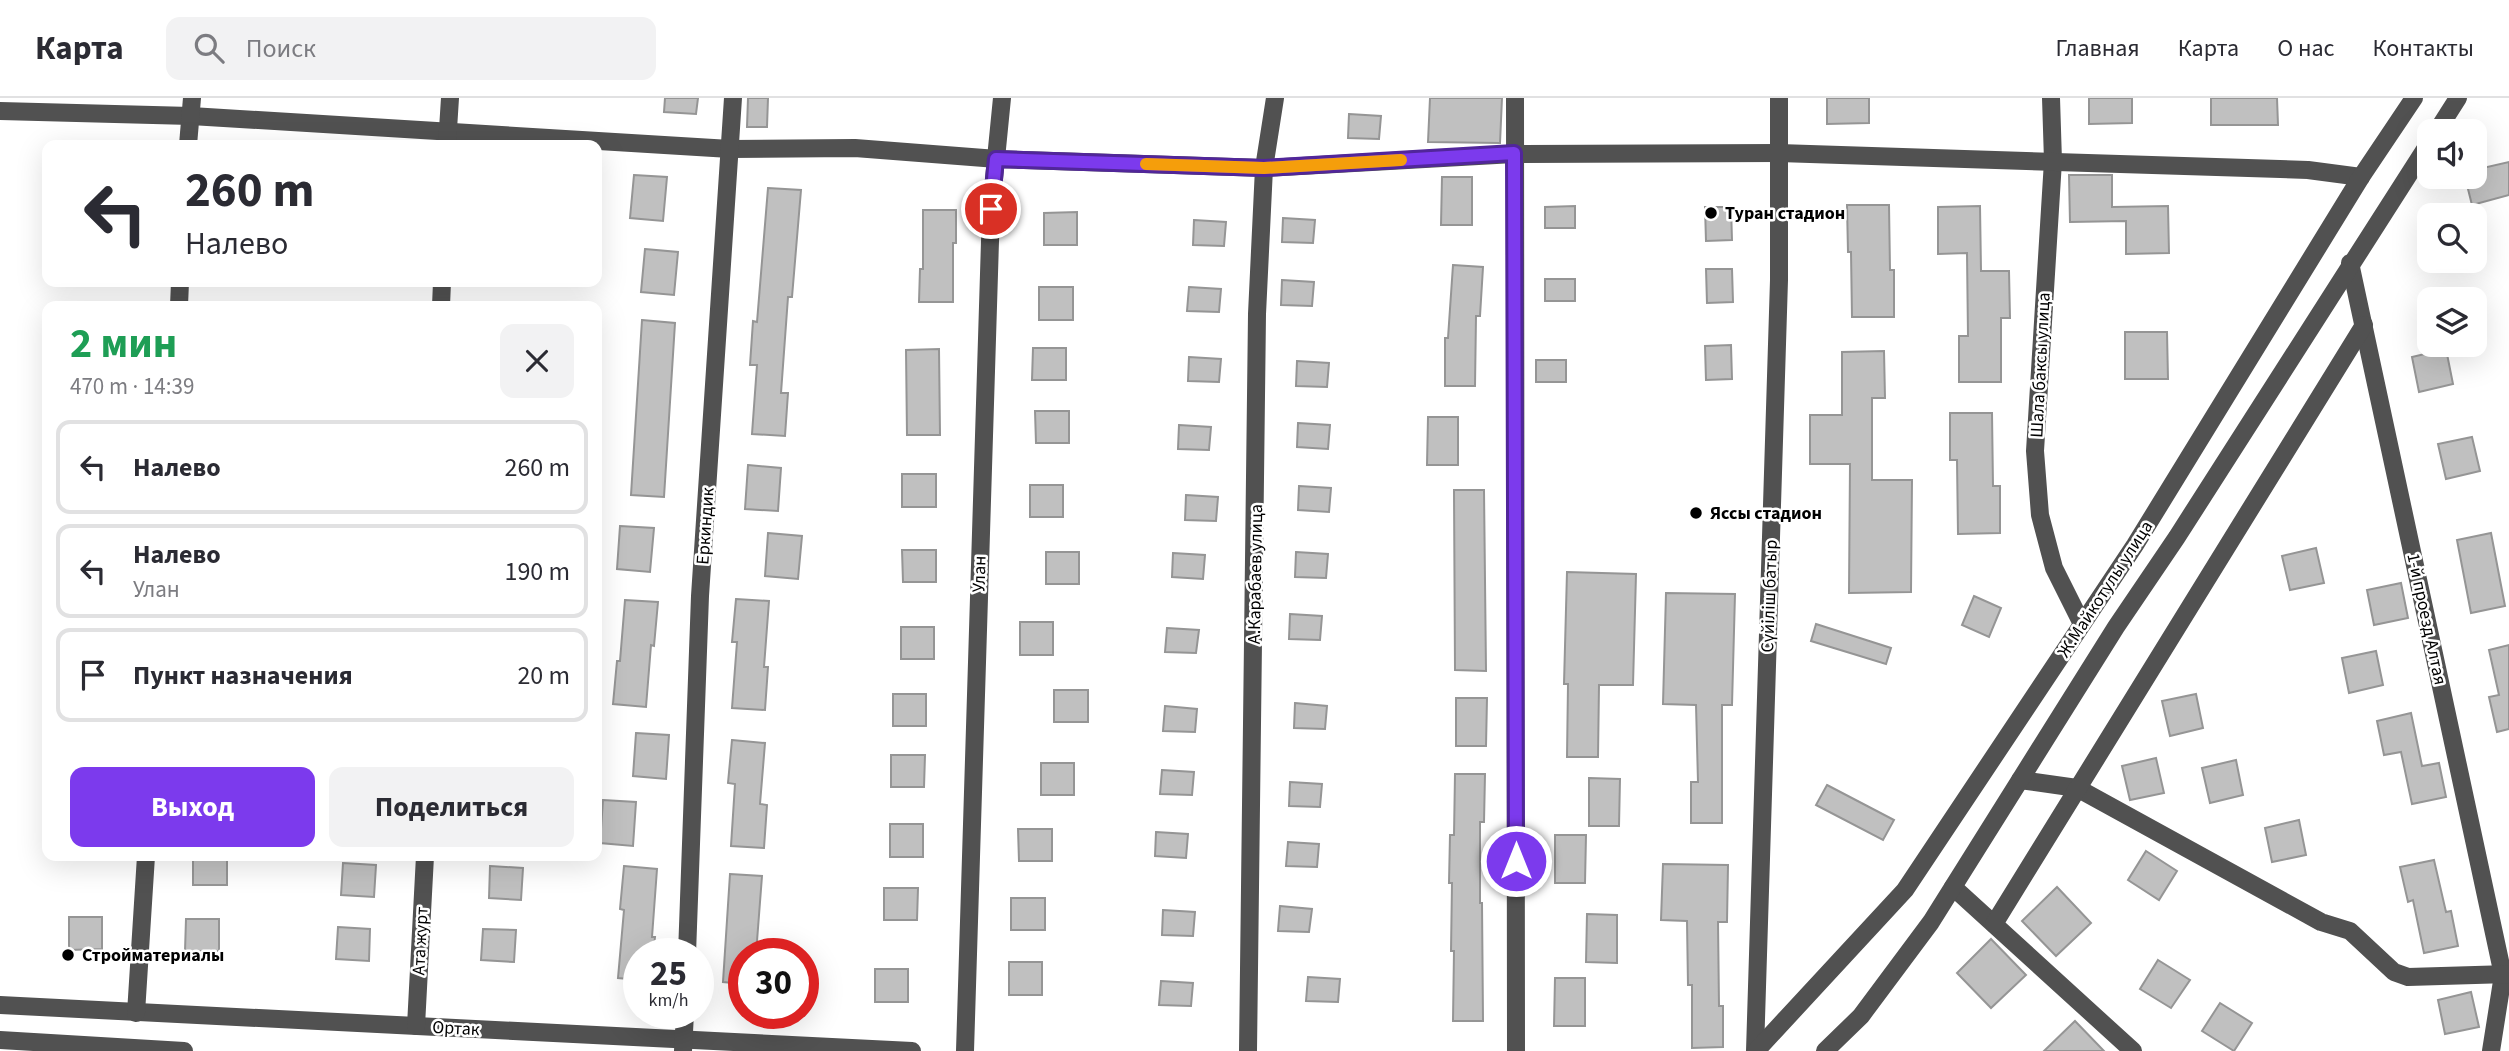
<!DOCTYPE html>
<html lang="ru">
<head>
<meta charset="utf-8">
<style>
	body { margin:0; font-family:"Source Sans 3",sans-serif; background:#f2f2f3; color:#2b2b33; height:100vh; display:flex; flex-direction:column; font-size:26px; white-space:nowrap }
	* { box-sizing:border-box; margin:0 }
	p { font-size:23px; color:#7c7c81 }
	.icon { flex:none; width:38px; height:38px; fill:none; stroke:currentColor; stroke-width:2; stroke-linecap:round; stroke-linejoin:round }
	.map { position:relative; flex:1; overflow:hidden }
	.sheet { position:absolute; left:42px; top:203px; width:560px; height:560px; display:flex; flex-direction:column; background:#fff; border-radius:14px; box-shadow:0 7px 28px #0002 }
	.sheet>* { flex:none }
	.top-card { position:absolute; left:42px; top:42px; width:560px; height:147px; border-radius:14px; box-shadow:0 7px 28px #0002; background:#fff; color:#2b2b33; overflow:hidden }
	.buttons { position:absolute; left:2417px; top:21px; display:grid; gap:14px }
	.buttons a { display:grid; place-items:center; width:70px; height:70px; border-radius:14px; background:#fff; box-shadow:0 7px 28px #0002; font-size:35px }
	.speed { position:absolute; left:623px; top:840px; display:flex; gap:14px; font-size:35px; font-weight:700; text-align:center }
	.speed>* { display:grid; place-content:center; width:91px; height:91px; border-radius:50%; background:#fff; box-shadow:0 7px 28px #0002; line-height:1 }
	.speed small { font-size:18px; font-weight:400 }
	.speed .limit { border:10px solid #d22; background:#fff; color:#111 }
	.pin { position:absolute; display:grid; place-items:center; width:60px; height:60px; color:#fff; margin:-30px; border:4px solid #fff; border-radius:50%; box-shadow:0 2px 7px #0007 }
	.me { position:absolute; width:77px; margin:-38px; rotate:0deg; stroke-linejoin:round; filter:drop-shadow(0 0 5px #0008) }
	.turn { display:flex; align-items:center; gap:24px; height:147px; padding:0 28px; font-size:32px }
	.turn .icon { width:91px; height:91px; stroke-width:2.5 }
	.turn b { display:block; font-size:49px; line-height:60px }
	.round { display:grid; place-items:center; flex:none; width:74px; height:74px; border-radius:14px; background:#f2f2f3 }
	.summary { display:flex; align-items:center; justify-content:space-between; height:119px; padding:0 28px }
	h1 { font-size:42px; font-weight:700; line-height:52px; color:#1e9e55 }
	.action { display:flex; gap:14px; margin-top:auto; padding:14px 28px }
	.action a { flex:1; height:80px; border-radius:14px; background:#7c3aed; color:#fff; font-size:28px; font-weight:700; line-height:80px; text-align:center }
	.action a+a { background:#f2f2f3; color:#2b2b33 }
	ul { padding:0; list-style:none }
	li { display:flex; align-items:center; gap:21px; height:94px; margin:0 14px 10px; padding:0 14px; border:4px solid #e1e1e2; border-radius:14px }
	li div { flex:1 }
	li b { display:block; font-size:26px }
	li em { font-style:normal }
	header { display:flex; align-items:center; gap:42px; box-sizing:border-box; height:98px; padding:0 35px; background:#fff; border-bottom:2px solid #e1e1e2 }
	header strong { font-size:33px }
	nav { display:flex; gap:38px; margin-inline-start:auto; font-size:24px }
	.search { width:490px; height:63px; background:#f2f2f3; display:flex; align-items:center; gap:18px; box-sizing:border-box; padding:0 24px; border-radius:14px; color:#7c7c81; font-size:26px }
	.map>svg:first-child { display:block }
	.building { fill:#c0c0c0; stroke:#959595; stroke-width:2 }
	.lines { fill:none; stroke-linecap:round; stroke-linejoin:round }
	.minor { stroke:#515151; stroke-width:18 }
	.route-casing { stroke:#51269a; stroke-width:18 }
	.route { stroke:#7c3aed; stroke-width:12 }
	.slow { stroke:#f59e0b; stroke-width:12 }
	.poi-dot { fill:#000; stroke:#fff; stroke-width:2.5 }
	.labels { text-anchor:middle; stroke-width:5; stroke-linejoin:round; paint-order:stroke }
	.poi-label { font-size:18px; font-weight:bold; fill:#000; stroke:#fff; text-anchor:start }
	.street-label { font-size:18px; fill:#000; stroke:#fff }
</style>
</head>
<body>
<header>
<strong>Карта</strong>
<div class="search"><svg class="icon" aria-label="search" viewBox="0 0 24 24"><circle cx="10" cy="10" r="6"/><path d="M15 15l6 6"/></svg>Поиск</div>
<nav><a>Главная</a><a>Карта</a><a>О нас</a><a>Контакты</a></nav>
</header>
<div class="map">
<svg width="2509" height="953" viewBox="0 0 2509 953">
	<rect width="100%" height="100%" fill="#fff"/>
	<g class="building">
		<polygon points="665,0 698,0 696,16 664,14"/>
		<polygon points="748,0 768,0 767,29 747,29"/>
		<polygon points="1430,0 1502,0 1500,45 1428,44"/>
		<polygon points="1827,0 1869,0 1869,25 1827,26"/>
		<polygon points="2089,0 2132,0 2132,25 2089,26"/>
		<polygon points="2211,0 2277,0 2278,27 2211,27"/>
		<polygon points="1349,16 1381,18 1379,41 1348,40"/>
		<polygon points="2509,64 2509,97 2472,107 2465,79 2474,79 2474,72"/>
		<polygon points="634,77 667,79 663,123 630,120"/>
		<polygon points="2069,77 2112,77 2112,109 2168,108 2169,155 2126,156 2126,123 2070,124"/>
		<polygon points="1442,79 1472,79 1472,127 1441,127"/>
		<polygon points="768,90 801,92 792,199 788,199 781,295 788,295 785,338 752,336 757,267 750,267 753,223 757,224"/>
		<polygon points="1847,107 1889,107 1890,172 1894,172 1894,219 1852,219 1851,154 1848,154"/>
		<polygon points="1575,108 1575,130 1545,130 1545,109"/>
		<polygon points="1980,108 1981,173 2009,173 2010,220 2001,220 2001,284 1959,284 1959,238 1968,238 1967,155 1938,156 1938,109"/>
		<polygon points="1705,109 1731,109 1732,142 1706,143"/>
		<polygon points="923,112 956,112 956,145 953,145 953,204 919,204 920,171 923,171"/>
		<polygon points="1077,114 1077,147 1044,147 1044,115"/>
		<polygon points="1283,120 1315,122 1313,145 1282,144"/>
		<polygon points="1194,122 1226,124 1224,148 1193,147"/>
		<polygon points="645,151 678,154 674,197 641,194"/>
		<polygon points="1453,167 1483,169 1480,218 1476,218 1475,288 1445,288 1445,240 1448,240"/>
		<polygon points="1706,171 1732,171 1733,204 1707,205"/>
		<rect x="1545" y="181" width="30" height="22"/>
		<polygon points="1282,182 1314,184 1312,208 1281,207"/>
		<rect x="1039" y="189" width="34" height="33"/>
		<polygon points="1189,189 1221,191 1219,214 1187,213"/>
		<polygon points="642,222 675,225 664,399 631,397"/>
		<polygon points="2125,234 2167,234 2168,281 2125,281"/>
		<polygon points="1731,247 1732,281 1706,282 1705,248"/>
		<polygon points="1033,250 1066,250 1066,282 1032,282"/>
		<polygon points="939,251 940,337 907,337 906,252"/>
		<polygon points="2446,251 2453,286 2419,294 2412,259"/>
		<polygon points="1884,253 1885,300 1872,300 1872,382 1912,382 1911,494 1849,495 1850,366 1810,366 1810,317 1842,317 1842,254"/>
		<polygon points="1189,259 1221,261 1219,284 1188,283"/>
		<rect x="1536" y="262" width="30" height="22"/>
		<polygon points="1297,263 1329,265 1327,289 1296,288"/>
		<polygon points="1035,313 1069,313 1069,345 1036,345"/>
		<polygon points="1950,315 1992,315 1993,388 2000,388 2000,435 1958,436 1957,362 1950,362"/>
		<polygon points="1428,319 1458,319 1458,367 1427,367"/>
		<polygon points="1298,325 1330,327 1328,351 1297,349"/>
		<polygon points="1179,327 1211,329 1209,352 1178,351"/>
		<polygon points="2472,339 2480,373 2446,381 2438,346"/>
		<polygon points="748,367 781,370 778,413 745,411"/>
		<rect x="902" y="376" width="34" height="33"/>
		<rect x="1030" y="387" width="33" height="32"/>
		<polygon points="1299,388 1331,390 1329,414 1298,412"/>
		<polygon points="1454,392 1484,392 1486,573 1455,572"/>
		<polygon points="1186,397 1218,399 1216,423 1185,422"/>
		<polygon points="620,428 654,430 650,474 617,471"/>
		<polygon points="768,435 802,438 798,481 765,478"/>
		<polygon points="2491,435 2505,508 2471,515 2457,442"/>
		<polygon points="2316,450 2324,485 2290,492 2282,458"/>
		<polygon points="902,452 936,452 936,484 903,484"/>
		<rect x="1046" y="454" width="33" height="32"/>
		<polygon points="1296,454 1328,456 1326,480 1295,479"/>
		<polygon points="1173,455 1205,457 1203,481 1172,479"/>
		<polygon points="1567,474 1636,476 1633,587 1599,587 1598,659 1567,659 1568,586 1564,586"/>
		<polygon points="2401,485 2408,520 2374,527 2367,492"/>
		<polygon points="1666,495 1735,496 1732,607 1722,607 1722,725 1691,725 1691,684 1698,684 1696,607 1663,606"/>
		<polygon points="1974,498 2001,510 1989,539 1962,527"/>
		<polygon points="736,501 769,503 764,569 768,569 765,612 732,610 737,544 732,544"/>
		<polygon points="625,502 658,504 654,548 651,547 646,609 613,606 617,563 620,563"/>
		<polygon points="1290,516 1322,518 1320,542 1289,541"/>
		<rect x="1020" y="524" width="33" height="33"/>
		<polygon points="1816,526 1891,550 1886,566 1811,543"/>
		<rect x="901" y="529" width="33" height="32"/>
		<polygon points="1167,530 1199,532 1196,555 1165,554"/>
		<polygon points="2509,547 2509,631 2497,634 2489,599 2499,597 2489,552"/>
		<polygon points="2376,553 2383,587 2349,595 2342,560"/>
		<rect x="1054" y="592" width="34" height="32"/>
		<rect x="893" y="596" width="33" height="32"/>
		<polygon points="2196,596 2203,630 2170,638 2162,603"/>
		<polygon points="1456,600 1487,600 1486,648 1456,648"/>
		<polygon points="1295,605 1327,608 1325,631 1294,630"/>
		<polygon points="1165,608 1197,611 1195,634 1163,633"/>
		<polygon points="2411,615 2422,668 2439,665 2446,699 2412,706 2401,654 2384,657 2377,623"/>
		<polygon points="636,635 669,637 666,681 633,678"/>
		<polygon points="732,642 765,645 760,706 767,707 764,750 731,748 735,686 728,685"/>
		<polygon points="891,657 925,657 924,689 891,689"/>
		<polygon points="2156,660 2164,695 2130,702 2122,668"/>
		<polygon points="2236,662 2243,697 2210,705 2202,670"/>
		<rect x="1041" y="665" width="33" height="32"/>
		<polygon points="1162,672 1194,674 1192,697 1160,696"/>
		<polygon points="1455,676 1485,676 1484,724 1480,724 1480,805 1482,805 1483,923 1453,923 1454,853 1451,853 1452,785 1449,785 1450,737 1454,737"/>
		<polygon points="1589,680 1620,681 1619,728 1589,728"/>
		<polygon points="1290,684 1322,686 1320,709 1289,708"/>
		<polygon points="1827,687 1894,722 1883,742 1816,707"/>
		<polygon points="603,702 636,704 633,748 600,745"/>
		<polygon points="2299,722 2306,757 2272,764 2265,730"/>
		<rect x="890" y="726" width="33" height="33"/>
		<polygon points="1018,731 1052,731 1052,763 1019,763"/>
		<polygon points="1156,734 1188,736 1186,760 1155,758"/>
		<polygon points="1555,737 1586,737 1585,785 1555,785"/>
		<polygon points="1288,744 1319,746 1317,769 1286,768"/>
		<polygon points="2146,753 2177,773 2159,802 2128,782"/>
		<rect x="193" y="758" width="34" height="29"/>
		<polygon points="2434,762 2446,814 2451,813 2458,848 2424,855 2413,802 2408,804 2400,769"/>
		<polygon points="343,765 376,767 374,799 341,797"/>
		<polygon points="1663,766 1728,767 1727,824 1718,824 1719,908 1723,908 1723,949 1692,950 1692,887 1688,887 1687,823 1661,822"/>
		<polygon points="490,768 523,770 521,802 489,800"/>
		<polygon points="624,768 657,771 652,839 655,839 653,856 639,856 639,882 618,880 624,812 620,811"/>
		<polygon points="730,776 762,778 756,856 744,856 744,886 723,884"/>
		<polygon points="2057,789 2091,825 2056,858 2022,823"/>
		<polygon points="884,790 918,790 917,822 884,822"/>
		<rect x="1011" y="800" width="34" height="32"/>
		<polygon points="1280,808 1312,811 1309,834 1278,833"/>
		<polygon points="1163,812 1195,814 1193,838 1162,837"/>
		<polygon points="1587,816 1617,817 1617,865 1586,864"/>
		<polygon points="69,819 102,819 102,851 69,852"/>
		<polygon points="186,821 219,821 219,853 185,853"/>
		<polygon points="338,829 370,831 369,863 336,861"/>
		<polygon points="483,831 516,832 514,864 481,862"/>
		<polygon points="1991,841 2026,877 1991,910 1957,875"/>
		<polygon points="2158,862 2190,882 2171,910 2140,891"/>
		<rect x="1009" y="864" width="33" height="33"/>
		<rect x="875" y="871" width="33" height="33"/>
		<polygon points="1308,879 1340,881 1338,904 1306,903"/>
		<polygon points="1555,880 1585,880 1585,928 1554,928"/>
		<polygon points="1161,883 1193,885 1191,908 1159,907"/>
		<polygon points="2471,894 2479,929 2445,936 2438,902"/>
		<polygon points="2220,905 2252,925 2234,953 2202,933"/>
		<polygon points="2075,923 2104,953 2044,953"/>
	</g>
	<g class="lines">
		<g class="minor">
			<polyline points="1515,0 1516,953"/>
			<polyline points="2051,0 2053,63 2035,353 2040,417 2054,470 2082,526"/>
			<polyline points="0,13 191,18 730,51 855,50 997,61 1264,70 1514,56 1779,55 2308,72 2361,79"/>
			<polyline points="2437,33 2458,0"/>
			<polyline points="188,47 192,0"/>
			<polyline points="447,47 450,0"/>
			<polyline points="2350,165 2503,877 2491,953"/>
			<polyline points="179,208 180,184"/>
			<polyline points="441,208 442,184"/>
			<polyline points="2020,682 2077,690 2321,824 2350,833 2394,874 2408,879 2509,876"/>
			<polyline points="1953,789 2133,953"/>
			<polyline points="1994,826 2364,227"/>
			<polyline points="687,856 700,498 733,0"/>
			<polyline points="0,907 912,953"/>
			<polyline points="136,915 146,758"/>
			<polyline points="416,928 425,758"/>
			<polyline points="0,942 184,953"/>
			<polyline points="683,953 685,915"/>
			<polyline points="965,953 991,111 1002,0"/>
			<polyline points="1248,953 1257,216 1264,70 1275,0"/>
			<polyline points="1755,953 1779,182 1779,0"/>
			<polyline points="1756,953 1905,792 2135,447 2361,79 2414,0"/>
			<polyline points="1825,953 1861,918 1931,824 2116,529 2177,439 2429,45"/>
		</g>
	</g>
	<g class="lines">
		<defs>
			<polyline id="route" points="991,111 996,61 1264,70 1514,55 1516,763"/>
		</defs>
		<use href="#route" class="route-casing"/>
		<use href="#route" class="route"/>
		<polyline class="slow" points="1146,66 1264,70 1401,62"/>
	</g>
	<g class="poi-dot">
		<circle cx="1711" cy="115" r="7"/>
		<circle cx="1696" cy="415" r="7"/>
		<circle cx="68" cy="857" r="7"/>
	</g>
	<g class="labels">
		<g class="poi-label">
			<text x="1725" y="121">Туран стадион</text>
			<text x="1710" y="421">Яссы стадион</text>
			<text x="82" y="863">Стройматериалы</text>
		</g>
		<g class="street-label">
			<text transform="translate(2040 267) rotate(-87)" y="6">Шала баксы улица</text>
			<text transform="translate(705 428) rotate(-86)" y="6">Еркиндик</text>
			<text transform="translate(979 476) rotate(-88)" y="6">Улан</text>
			<text transform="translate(1255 476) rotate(-89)" y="6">А.Карабаев улица</text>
			<text transform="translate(2105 491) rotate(-57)" y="6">Ж.Майкотулы улица</text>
			<text transform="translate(1769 498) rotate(-88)" y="6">Сүйіліш батыр</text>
			<text transform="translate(2427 521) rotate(78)" y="6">1-й проезд Алтая</text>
			<text transform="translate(420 843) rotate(-87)" y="6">Ата журт</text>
			<text transform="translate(456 930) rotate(3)" y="6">Ортак</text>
		</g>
	</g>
</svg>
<div class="buttons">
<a><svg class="icon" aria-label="sound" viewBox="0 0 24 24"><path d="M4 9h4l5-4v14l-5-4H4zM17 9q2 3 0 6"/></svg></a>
<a><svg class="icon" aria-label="search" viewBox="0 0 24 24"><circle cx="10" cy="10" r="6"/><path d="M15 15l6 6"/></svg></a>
<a><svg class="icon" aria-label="layers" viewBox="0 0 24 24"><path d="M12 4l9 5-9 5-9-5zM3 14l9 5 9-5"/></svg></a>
</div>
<div class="speed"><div>25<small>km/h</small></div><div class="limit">30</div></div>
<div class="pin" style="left:991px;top:111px;background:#d93025"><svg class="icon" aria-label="arrive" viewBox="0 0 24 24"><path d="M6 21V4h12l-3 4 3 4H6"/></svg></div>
<svg class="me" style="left:1516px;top:763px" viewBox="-20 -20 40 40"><circle r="17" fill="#7c3aed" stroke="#fff" stroke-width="3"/><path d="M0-11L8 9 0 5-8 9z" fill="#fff"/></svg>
<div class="top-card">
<div class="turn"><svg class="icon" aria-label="left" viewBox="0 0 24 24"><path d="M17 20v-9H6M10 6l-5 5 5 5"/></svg><div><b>260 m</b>Налево</div></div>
</div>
<section class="sheet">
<div class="summary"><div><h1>2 мин</h1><p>470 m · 14:39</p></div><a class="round"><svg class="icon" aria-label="close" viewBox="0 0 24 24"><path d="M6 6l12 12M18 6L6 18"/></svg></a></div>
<ul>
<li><svg class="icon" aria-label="left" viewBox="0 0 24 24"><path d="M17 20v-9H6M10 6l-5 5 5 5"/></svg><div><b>Налево</b></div><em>260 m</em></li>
<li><svg class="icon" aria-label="left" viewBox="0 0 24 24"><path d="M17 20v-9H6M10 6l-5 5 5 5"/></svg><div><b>Налево</b><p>Улан</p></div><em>190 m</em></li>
<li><svg class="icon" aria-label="arrive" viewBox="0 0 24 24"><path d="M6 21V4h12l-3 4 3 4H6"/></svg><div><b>Пункт назначения</b></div><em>20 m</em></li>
</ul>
<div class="action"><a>Выход</a><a>Поделиться</a></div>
</section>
</div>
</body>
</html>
